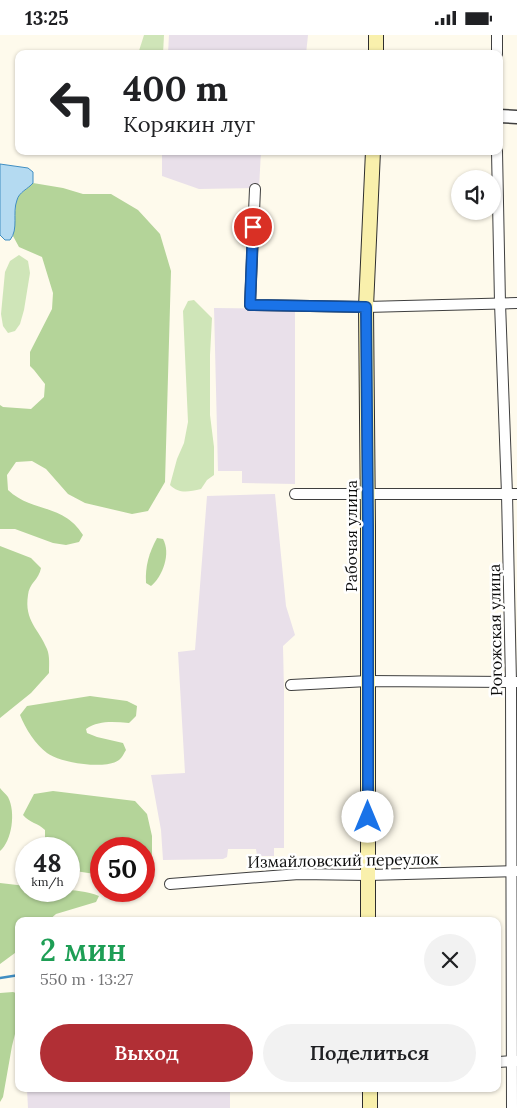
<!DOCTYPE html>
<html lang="ru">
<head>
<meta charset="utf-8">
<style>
	body { margin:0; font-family:Lora,serif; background:#f2f2f2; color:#202124; height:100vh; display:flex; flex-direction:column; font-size:19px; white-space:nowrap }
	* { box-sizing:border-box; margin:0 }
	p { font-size:16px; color:#757577 }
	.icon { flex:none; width:28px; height:28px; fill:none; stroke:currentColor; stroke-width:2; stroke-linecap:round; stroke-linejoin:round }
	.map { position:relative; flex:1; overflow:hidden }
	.sheet { position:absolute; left:15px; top:882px; width:486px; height:175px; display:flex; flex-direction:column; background:#fff; border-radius:10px; box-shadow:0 1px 4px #0004 }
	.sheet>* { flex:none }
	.banner { position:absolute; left:15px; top:15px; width:488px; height:105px; border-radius:10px; box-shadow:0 1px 4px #0004; background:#fff; color:#202124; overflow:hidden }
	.buttons { position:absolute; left:451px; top:135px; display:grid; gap:10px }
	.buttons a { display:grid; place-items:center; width:50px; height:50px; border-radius:50%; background:#fff; box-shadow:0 1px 4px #0004; font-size:25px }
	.speed { position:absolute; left:15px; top:802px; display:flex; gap:10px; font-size:25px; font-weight:700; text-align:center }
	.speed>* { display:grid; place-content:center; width:65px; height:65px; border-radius:50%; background:#fff; box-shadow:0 1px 4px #0004; line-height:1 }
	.speed small { font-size:12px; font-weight:400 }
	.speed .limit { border:8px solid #d22; background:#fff; color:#111 }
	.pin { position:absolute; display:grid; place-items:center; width:42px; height:42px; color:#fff; margin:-21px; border:2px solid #fff; border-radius:50%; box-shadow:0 1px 5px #0007 }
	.me { position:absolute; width:55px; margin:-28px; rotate:0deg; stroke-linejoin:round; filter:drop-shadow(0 0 4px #0008) }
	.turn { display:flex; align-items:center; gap:18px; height:105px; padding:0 25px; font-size:22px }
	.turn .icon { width:65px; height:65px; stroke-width:2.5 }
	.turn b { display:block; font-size:35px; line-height:42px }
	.round { display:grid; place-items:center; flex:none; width:52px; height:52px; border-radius:26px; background:#f2f2f2 }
	.head { display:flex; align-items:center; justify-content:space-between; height:85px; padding:0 25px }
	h1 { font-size:30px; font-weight:600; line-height:38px; color:#1e9e55 }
	.primary-button { display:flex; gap:10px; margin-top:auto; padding:10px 25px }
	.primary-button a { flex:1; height:58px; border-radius:30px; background:#b12f35; color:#fff; font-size:20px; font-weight:600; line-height:58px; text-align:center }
	.primary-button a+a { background:#f2f2f2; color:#202124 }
	.status { display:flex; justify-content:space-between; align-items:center; height:35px; padding:0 25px; background:#fff; direction:ltr }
	.status svg { height:14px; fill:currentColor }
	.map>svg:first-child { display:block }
	.industrial { fill:#e9e0ea }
	.green { fill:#cfe5b8 }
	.forest { fill:#b4d499 }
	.water { fill:#b4daf1; stroke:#418ec2 }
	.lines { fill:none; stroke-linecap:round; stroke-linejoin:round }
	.stream { stroke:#418ec2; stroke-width:2.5 }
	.minor-casing { stroke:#3f3f3f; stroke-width:12 }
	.tertiary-casing { stroke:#3f3f3f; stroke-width:15 }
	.secondary-casing { stroke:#2e2e2e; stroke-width:16 }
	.minor { stroke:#fff; stroke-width:10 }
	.tertiary { stroke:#fff; stroke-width:12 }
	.secondary { stroke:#f9f0ac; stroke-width:14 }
	.route-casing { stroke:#114b97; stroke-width:12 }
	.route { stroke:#1a73e8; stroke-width:9 }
	.labels { text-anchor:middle; stroke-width:5; stroke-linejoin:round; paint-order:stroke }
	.street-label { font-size:16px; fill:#0c0c0c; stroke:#fff }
</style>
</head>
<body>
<div class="status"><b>13:25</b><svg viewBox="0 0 49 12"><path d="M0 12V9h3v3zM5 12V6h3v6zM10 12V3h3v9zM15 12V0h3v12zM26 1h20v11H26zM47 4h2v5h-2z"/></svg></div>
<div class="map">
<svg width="517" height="1073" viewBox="0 0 517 1073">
	<rect width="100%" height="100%" fill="#fefaec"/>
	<g class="industrial">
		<polygon points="169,0 308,0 306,19 168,19"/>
		<polygon points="162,116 261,116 259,153 199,154 162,141"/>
		<polygon points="214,273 295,274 295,449 242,448 242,436 218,436"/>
		<polygon points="275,459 286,571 295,600 283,611 284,655 284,813 274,813 274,821 257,821 256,814 228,814 227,822 223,824 163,825 161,795 151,740 185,738 178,617 195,615 207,461"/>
		<polygon points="27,1054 230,1054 230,1073 28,1073"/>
	</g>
	<g class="green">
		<polygon points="144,0 164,0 163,19 138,19"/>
		<polygon points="19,220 28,226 30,238 24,275 20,289 15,296 8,298 3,291 1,279 5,237 10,226"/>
		<path d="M194,265L212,283L210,320V380L214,412V440L207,445L201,454C188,457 179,459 170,450L177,424L184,408L188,387L183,276L188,266Z"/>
	</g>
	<g class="forest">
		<path d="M33,148L63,153L83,159H111L138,175L160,199L171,236L165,447L148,476L132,479L85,468L68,459L46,434L32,426L16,427L7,440L8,455C32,478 63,468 83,500L79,507L66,510L53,508L15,494H0V370L3,372L31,374L44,362L45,349L34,335L30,331V317L52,274L53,258L42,222L19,212L13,201L16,166L19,160Z"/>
		<path d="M157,503L163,504C171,518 163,541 151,551L146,548C145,531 149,518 157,503Z"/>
		<path d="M0,511L31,523L41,533C39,545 29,548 28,560C24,586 39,594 47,614C50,621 49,631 49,638L31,658L0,683Z"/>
		<path d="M90,661L127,666L137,671L136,681L129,688C114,687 99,685 86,694L87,698L97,702L123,708L126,715C124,718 122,723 119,725C106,735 60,728 47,718C36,710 25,693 20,680L27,671Z"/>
		<path d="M0,753C2,756 6,759 8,762C16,777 12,806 0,816Z"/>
		<path d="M53,756L135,766L147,779L152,801V823L146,835L144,836V814H101V840L69,835V814H45V795C38,788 30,788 23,780L34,759Z"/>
		<path d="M0,848L26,851V856C51,856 76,852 99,861L96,867L56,879L48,886H19V915L0,929Z"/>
		<polygon points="13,957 19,959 19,983 12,1011 3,1062 0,1067 0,958"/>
	</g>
	<path class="water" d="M0,129L28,133L33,137V148C28,154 19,157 17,165C12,178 19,194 10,205H5L0,200Z"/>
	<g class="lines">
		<polyline class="stream" points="0,943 19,940"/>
		<defs>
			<g id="minor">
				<polyline points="497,19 497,0"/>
				<polyline points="497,116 500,268 507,459 511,647 512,1073"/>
				<polyline points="255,154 250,270 366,272 517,268"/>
				<polyline points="295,459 517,459"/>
				<polyline points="291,650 368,646 516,647"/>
				<polyline points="170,849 299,839 368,840 516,836"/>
				<polyline points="498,1027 516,1026"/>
			</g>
			<polyline id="tertiary" points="499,81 517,82"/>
			<g id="secondary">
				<polyline points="376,19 376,0"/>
				<polyline points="368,886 368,492 366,272 373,116"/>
				<polyline points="370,1054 370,1073"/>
			</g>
		</defs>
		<use href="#minor" class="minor-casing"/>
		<use href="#tertiary" class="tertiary-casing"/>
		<use href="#secondary" class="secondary-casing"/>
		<use href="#minor" class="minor"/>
		<use href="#tertiary" class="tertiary"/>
		<use href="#secondary" class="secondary"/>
	</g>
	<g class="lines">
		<defs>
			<polyline id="route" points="253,192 250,270 366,272 368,492 368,782"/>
		</defs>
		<use href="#route" class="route-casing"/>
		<use href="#route" class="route"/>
	</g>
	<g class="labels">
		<g class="street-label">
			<text transform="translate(351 501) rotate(-90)" y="6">Рабочая улица</text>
			<text transform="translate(495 595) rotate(-91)" y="6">Рогожская улица</text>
			<text transform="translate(343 825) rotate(-1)" y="6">Измайловский переулок</text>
		</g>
	</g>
</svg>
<div class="buttons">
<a><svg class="icon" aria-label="sound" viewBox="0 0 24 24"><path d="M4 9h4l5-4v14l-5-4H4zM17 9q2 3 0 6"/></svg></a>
</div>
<div class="speed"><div>48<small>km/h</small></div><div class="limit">50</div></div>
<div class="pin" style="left:253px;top:192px;background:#d93025"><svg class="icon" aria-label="arrive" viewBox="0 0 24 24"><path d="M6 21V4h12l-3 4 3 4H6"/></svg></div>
<svg class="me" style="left:368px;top:782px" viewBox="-20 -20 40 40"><circle r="19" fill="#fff"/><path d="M0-13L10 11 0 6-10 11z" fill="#1a73e8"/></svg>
<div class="banner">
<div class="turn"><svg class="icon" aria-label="left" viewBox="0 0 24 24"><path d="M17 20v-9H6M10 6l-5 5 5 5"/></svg><div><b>400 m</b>Корякин луг</div></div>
</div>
<section class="sheet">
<div class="head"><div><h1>2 мин</h1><p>550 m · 13:27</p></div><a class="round"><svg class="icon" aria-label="close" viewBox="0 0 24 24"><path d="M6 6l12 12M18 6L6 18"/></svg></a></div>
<div class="primary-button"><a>Выход</a><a>Поделиться</a></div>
</section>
</div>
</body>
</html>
